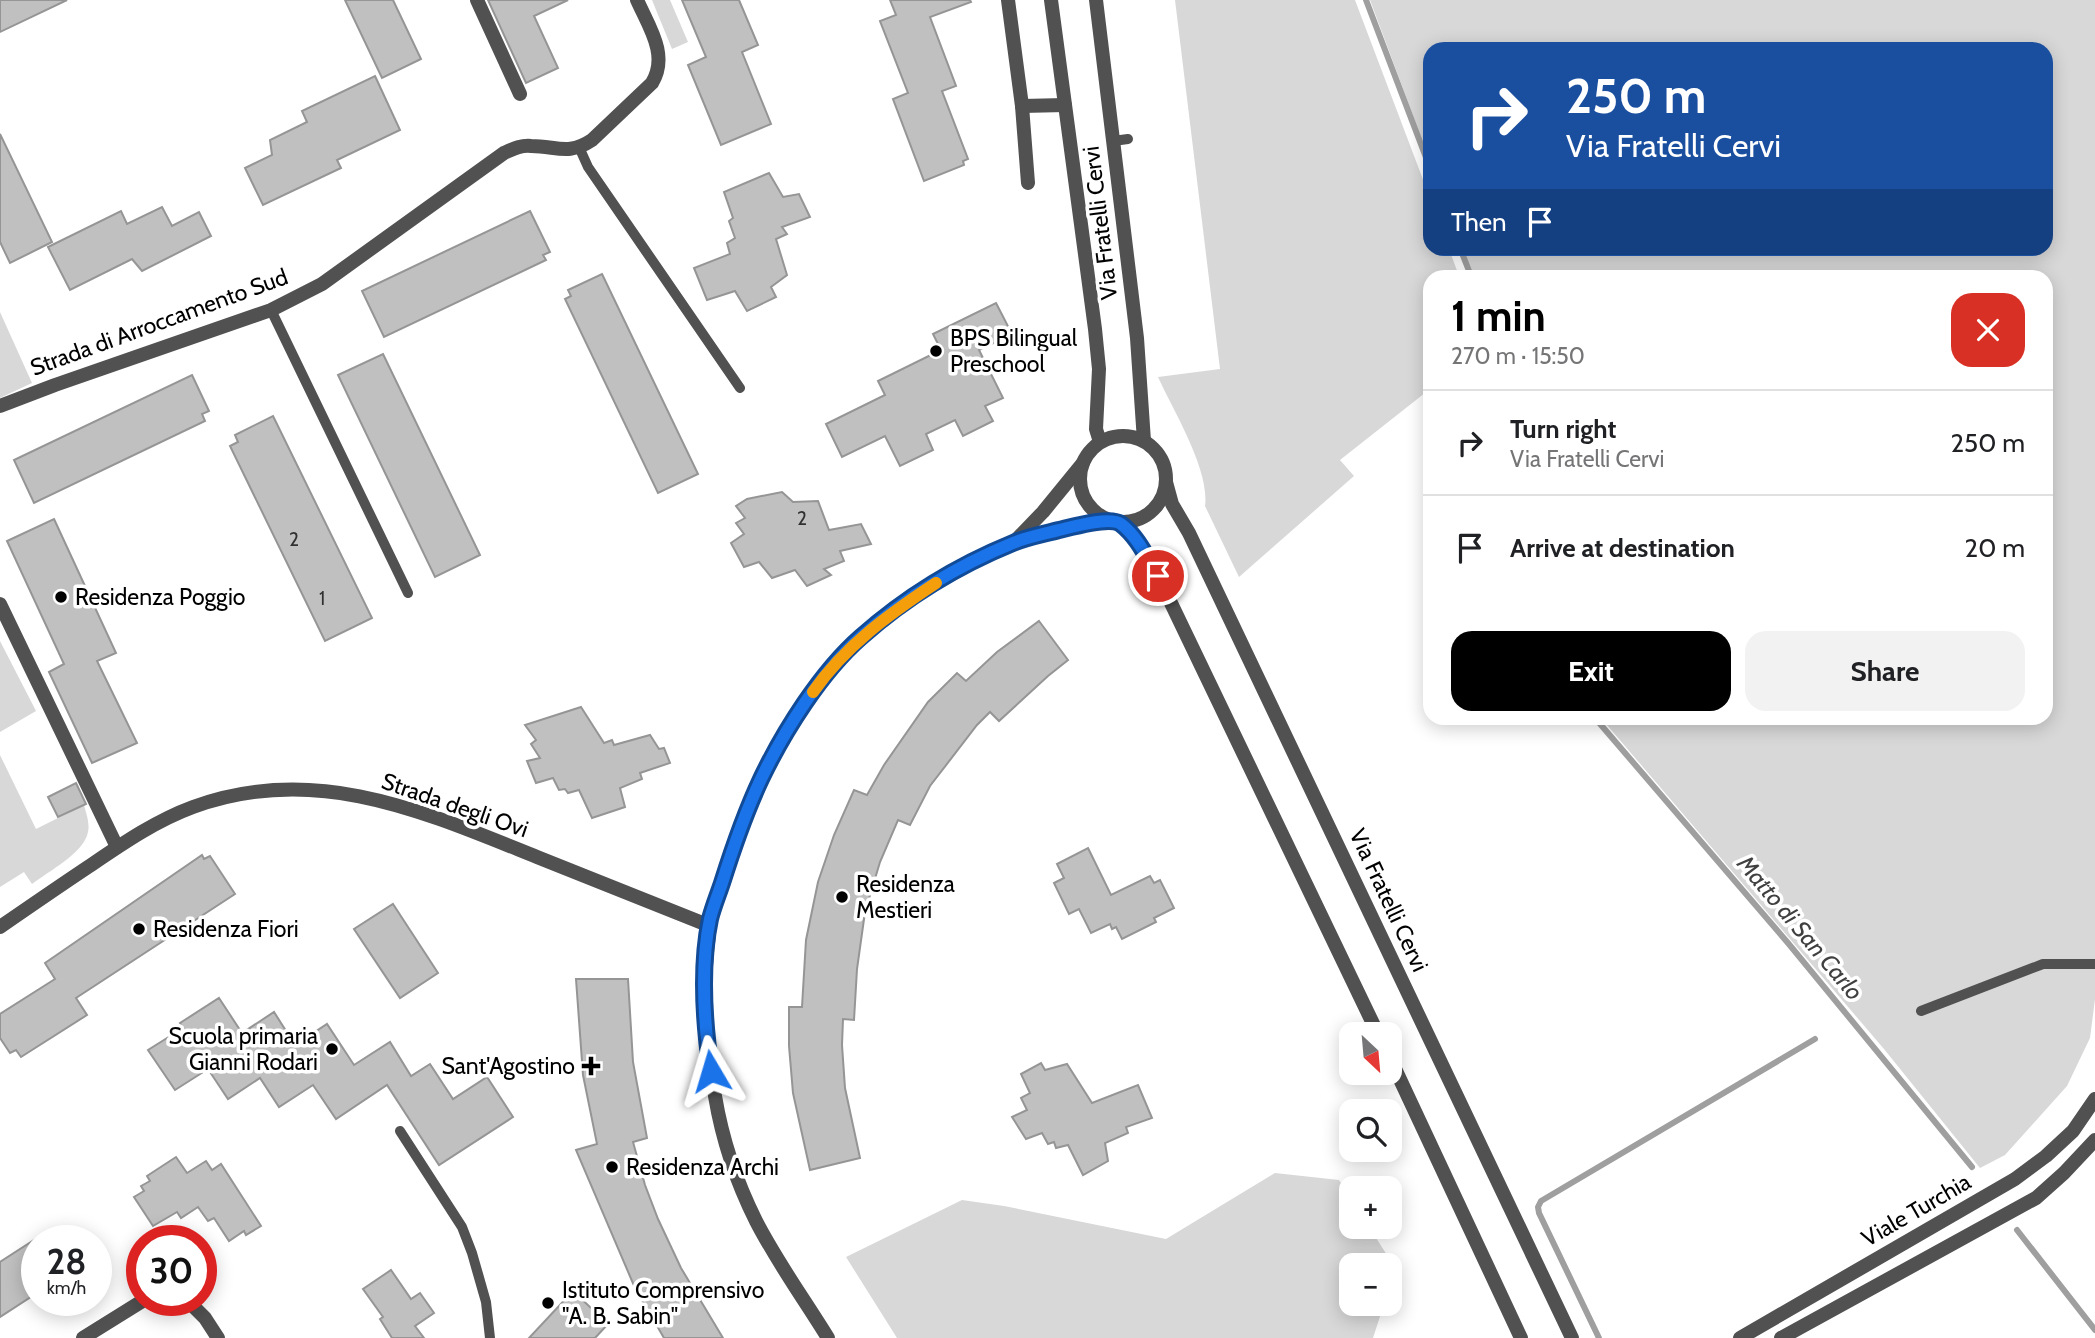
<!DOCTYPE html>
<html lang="en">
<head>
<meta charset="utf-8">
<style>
	body { margin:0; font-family:Cabin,sans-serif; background:#f2f2f2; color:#202124; height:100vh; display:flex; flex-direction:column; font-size:26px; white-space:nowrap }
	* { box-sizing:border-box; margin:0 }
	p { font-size:23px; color:#757577 }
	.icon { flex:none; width:38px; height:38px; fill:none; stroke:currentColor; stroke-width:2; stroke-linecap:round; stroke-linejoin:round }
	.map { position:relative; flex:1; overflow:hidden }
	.side { position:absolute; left:1423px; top:270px; width:630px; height:455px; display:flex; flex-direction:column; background:#fff; border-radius:21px; box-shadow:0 4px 18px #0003 }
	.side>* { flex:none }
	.banner { position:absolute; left:1423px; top:42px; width:630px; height:214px; border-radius:21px; box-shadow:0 4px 18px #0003; background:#1a4fa0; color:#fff; overflow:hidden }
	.needle { width:46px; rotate:154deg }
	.tools { position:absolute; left:1339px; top:1022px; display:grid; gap:14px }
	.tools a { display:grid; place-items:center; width:63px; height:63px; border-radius:14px; background:#fff; box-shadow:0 4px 18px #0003; font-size:35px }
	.speed { position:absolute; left:21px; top:1225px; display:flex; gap:14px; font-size:35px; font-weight:700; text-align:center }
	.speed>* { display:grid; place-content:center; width:91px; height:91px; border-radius:50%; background:#fff; box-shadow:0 4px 18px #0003; line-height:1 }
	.speed small { font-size:18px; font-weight:400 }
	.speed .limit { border:10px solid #d22; background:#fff; color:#111 }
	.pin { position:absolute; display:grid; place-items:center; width:60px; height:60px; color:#fff; margin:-30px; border:4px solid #fff; border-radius:50%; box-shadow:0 2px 7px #0007 }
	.me { position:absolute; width:77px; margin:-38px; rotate:353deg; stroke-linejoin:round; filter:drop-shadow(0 0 5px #0008) }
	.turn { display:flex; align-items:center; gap:24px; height:147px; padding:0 28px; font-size:32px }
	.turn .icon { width:91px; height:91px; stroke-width:2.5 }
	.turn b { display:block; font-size:49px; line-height:60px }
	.then { display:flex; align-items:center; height:66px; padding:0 28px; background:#0003; gap:14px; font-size:26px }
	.round { display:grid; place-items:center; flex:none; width:74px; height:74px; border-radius:21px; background:#f2f2f2 }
	.headline { display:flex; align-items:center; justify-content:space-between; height:119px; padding:0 28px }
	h1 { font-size:42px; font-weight:800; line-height:52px; color:#000 }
	.cta { display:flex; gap:14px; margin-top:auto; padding:14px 28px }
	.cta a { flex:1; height:80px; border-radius:21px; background:#000; color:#fff; font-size:28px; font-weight:800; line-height:80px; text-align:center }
	.cta a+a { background:#f2f2f2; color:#202124 }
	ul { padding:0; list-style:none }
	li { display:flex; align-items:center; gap:21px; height:105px; padding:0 28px; border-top:2px solid #e0e0e0 }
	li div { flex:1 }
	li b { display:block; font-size:26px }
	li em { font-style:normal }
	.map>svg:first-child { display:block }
	.green { fill:#d8d8d8 }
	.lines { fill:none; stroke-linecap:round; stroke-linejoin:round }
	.stream { stroke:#9f9f9f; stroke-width:6 }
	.building { fill:#c0c0c0; stroke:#959595; stroke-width:2 }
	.service { stroke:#515151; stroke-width:10 }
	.minor { stroke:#515151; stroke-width:14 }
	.tertiary { stroke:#515151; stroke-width:14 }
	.route-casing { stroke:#114b97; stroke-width:18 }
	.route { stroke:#1a73e8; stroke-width:12 }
	.slow { stroke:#f59e0b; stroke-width:12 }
	.poi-dot { fill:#000; stroke:#fff; stroke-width:2.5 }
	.labels { text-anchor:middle; stroke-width:7; stroke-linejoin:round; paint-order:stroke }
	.number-label { font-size:19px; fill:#303030 }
	.street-label { font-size:23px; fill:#000; stroke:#fff }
	.poi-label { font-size:23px; fill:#000; stroke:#fff; text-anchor:start }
	.water-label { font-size:24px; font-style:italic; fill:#404040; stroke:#fff }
</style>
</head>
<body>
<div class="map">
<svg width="2095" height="1338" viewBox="0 0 2095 1338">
	<rect width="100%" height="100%" fill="#fff"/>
	<g class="green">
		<polygon points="652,0 670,0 688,42 672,49"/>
		<path d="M1175,0H1355L1430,198V248L1449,249L1459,276H1430V389L1340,460L1354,476L1239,577L1205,506C1210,470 1173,410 1158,377L1220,369Z"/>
		<polygon points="1370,0 2095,0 2095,999 2090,1038 2067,1086 2005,1155 1980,1168 1884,1049 1601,718 2046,718 2046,276 1473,276 1462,249 2046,248 2046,49 1430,49 1430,161"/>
		<polygon points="0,312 32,383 0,398"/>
		<polygon points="0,641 36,711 0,732"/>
		<path d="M0,755L36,829L84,805C86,813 90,823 88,832C84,853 49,871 32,884L24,872L0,887Z"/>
		<polygon points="1275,1173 1339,1180 1351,1199 1351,1227 1369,1227 1396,1269 1390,1288 1390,1265 1351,1265 1351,1304 1384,1304 1373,1338 897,1338 846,1257 962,1200 1004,1206 1166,1239"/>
	</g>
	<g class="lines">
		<g class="stream">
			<polyline points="1366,0 1430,168"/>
			<polyline points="1460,248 1471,276"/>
			<polyline points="1595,718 1788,943 1972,1167"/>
			<polyline points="2017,1230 2095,1330"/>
			<polyline points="1599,1338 1539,1213 1538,1207 1541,1201 1815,1039"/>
		</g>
	</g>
	<g class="building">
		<polygon points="0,0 67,0 0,32"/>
		<polygon points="345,0 393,0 421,59 382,78"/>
		<polygon points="488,0 568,0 534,16 558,68 526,83"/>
		<polygon points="682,0 739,0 758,45 742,52 771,124 721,145 688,65 706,57"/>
		<polygon points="890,0 970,0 971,2 930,17 956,86 942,91 968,159 963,161 964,165 924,181 893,99 908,93 880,21 896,15"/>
		<polygon points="375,76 400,130 337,160 341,168 263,205 245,168 272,155 270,140 307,122 302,111"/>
		<polygon points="0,134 52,242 10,263 0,242"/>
		<polygon points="769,173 783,197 799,194 810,217 782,227 787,234 776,239 787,275 771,287 776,297 747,311 735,291 707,300 694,268 730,254 727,243 735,238 729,221 733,218 724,192"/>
		<polygon points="162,207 172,226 199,212 211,236 142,271 132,259 70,290 48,247 121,211 127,224"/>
		<polygon points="530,211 550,252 543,255 546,260 384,337 362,291"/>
		<polygon points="602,274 698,474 658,493 565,299 571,296 568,290"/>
		<polygon points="996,303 1012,334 979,350 1003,398 985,406 993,421 963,436 955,420 926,434 933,450 900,466 885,436 842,457 826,424 885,395 878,381 941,350 933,334"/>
		<polygon points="383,354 480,555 435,577 338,375"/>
		<polygon points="192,375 209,411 202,414 205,421 34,503 14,460"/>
		<polygon points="273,416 372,618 325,641 230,446 238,442 235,435"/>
		<polygon points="782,492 793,502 818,501 829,530 861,524 871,544 840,551 844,561 824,569 831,575 807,586 795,570 772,578 759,562 744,567 731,543 744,534 736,523 745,518 736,506 747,499"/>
		<polygon points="54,519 116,653 97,661 137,743 92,763 49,672 64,664 7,541"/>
		<polygon points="1039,621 1068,660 1048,676 999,721 990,712 977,725 930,786 910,825 898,820 880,862 865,912 857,969 854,1020 843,1019 842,1045 845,1088 860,1158 810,1170 793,1093 789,1046 789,1007 802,1007 806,940 818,882 834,835 854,790 867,795 884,765 928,702 957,673 966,681 997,652"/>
		<polygon points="581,707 604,743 612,740 614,745 650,735 659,749 664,748 670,763 640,773 642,779 620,788 625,807 592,818 579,790 568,793 565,789 559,790 553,778 536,783 527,761 540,758 531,744 536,740 525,725"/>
		<polygon points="76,783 86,804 58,817 48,797"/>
		<polygon points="1088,848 1111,895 1150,876 1154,883 1160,880 1174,908 1154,918 1156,922 1122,939 1116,927 1112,929 1110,924 1091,933 1079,909 1069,914 1054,883 1064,878 1057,864"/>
		<polygon points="202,855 204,859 210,856 235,894 76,998 87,1015 21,1057 16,1050 10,1053 0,1038 0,1014 55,979 45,963"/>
		<polygon points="393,904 438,973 400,998 354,929"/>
		<polygon points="576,979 628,979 633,1062 647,1138 633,1142 645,1185 658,1219 681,1268 723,1338 664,1338 635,1288 576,1150 597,1144 583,1075"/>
		<polygon points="219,998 242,1033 274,1012 295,1045 327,1024 354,1065 390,1042 411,1076 430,1064 453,1099 487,1077 513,1117 439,1165 387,1085 336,1119 313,1085 279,1107 260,1078 228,1099 208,1069 175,1090 148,1050 183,1028 180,1023"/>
		<polygon points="1041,1063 1045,1070 1067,1064 1092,1103 1138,1085 1152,1118 1126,1127 1128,1133 1105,1143 1108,1161 1083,1175 1068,1145 1056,1148 1054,1142 1048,1144 1042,1133 1026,1139 1012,1117 1027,1110 1021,1098 1030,1093 1021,1074"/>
		<polygon points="176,1157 187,1173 206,1161 212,1170 221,1164 261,1226 246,1235 244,1231 229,1241 214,1218 208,1221 198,1207 181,1218 177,1212 153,1226 134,1197 144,1191 141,1186 150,1181 147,1176"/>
		<polygon points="37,1238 37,1293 0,1317 0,1262"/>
		<polygon points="391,1270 411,1299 420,1293 434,1313 415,1326 424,1338 392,1338 380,1319 383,1317 363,1289"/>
		<polygon points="573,1291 608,1324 595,1338 529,1338"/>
	</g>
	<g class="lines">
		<g class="service">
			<polyline points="1113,141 1128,139"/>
			<polyline points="579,147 588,167 740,388"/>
			<polyline points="271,310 408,593"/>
			<polyline points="1921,1011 2043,964 2095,964"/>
			<polyline points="400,1131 462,1227 472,1253 486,1302 490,1338"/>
		</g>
		<g class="minor">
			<polyline points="477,0 520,94"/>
			<polyline points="1008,0 1022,106 1028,183"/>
			<polyline points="1022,106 1065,105"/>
			<path d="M0,406L55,385L271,310L322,284L504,153C513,149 521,145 531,146C557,146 568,156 592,140L652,83C669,55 649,27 637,0"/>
			<polyline points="1015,541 1043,512 1083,463"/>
			<polyline points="0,604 117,847"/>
			<path d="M0,927C29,907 58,887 88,867C122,844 155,821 193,807C315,762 425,812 537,857C594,880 652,903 710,926"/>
			<polyline points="187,1300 205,1318 218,1338"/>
			<polyline points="83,1338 144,1300"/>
			<path d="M828,1338C804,1299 777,1262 756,1221C737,1183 722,1138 715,1096C706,1045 702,994 708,943C709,935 709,926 711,917C714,902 721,887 725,872C750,797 785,718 839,659C881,614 935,581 990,554C998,551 1006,546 1014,542C1041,531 1082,524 1112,521"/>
			<polyline points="1740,1338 2015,1179 2046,1156 2073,1131 2095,1099"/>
			<polyline points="1781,1338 2036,1198 2064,1173 2095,1140"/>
		</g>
		<g class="tertiary">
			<polyline points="1051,0 1095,329 1099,369 1096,429 1100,442"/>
			<polyline points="1096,0 1137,338 1144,441"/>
			<circle cx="1123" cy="479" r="43"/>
			<polyline points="1166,482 1172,504 1189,533 1572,1338"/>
			<polyline points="1119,523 1138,543 1158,576 1378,1034"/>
			<polyline points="1390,1058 1521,1338"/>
		</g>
	</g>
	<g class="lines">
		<defs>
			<path id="route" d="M711,1071C704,1023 700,967 710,919C713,907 718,895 722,883C733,848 745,813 761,779C784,731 821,672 861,637C905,598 959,565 1013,543C1027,537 1044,534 1059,530C1072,527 1110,516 1121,524C1138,537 1147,558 1158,576"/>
		</defs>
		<use href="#route" class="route-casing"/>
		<use href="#route" class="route"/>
		<path class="slow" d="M813,692C845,646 889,614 936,583"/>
	</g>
	<g class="poi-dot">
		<circle cx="936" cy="351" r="7"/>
		<circle cx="61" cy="597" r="7"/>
		<circle cx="842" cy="897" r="7"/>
		<circle cx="139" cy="929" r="7"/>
		<circle cx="332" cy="1049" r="7"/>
		<path d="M587.5 1055.5h7v7h7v7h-7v7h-7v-7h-7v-7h7z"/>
		<circle cx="612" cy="1167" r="7"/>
		<circle cx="548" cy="1303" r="7"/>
	</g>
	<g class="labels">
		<g class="number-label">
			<text x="802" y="525">2</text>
			<text x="294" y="546">2</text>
			<text x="322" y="605">1</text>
		</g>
		<g class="street-label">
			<text transform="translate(1100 223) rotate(-97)" y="8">Via Fratelli Cervi</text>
			<text transform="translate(159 322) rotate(-20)" y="8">Strada di Arroccamento Sud</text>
			<text transform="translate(455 805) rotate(19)" y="8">Strada degli Ovi</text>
			<text transform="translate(1389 900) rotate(65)" y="8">Via Fratelli Cervi</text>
			<text transform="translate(1916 1210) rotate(-30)" y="8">Viale Turchia</text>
		</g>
		<g class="poi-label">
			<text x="950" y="346">BPS Bilingual<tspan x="950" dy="26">Preschool</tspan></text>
			<text x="75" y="605">Residenza Poggio</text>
			<text x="856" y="892">Residenza<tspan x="856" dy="26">Mestieri</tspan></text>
			<text x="153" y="937">Residenza Fiori</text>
			<text x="318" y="1044" text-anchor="end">Scuola primaria<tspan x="318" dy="26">Gianni Rodari</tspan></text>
			<text x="575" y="1074" text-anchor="end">Sant'Agostino</text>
			<text x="626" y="1175">Residenza Archi</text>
			<text x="562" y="1298">Istituto Comprensivo<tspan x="562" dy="26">"A. B. Sabin"</tspan></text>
		</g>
		<g class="water-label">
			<text transform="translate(1800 928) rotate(50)" y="8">Matto di San Carlo</text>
		</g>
	</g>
</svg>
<div class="tools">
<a><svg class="needle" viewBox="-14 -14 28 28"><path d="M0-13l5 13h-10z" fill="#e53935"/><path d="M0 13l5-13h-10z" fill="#757577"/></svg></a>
<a><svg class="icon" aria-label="search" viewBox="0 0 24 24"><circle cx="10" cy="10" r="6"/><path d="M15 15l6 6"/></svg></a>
<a>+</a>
<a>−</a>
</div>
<div class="speed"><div>28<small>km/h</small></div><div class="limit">30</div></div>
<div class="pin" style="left:1158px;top:576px;background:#d93025"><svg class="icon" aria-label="arrive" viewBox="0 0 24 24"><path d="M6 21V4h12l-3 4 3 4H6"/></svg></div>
<svg class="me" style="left:711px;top:1071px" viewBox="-20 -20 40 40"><path d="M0-17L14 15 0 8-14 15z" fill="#1a73e8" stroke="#fff" stroke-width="4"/></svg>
<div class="banner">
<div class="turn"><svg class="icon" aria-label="right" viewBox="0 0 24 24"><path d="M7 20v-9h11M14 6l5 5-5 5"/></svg><div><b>250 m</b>Via Fratelli Cervi</div></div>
<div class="then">Then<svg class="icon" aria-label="arrive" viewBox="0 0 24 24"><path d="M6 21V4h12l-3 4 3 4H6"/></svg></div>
</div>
<section class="side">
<div class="headline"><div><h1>1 min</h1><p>270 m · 15:50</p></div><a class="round" style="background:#d93025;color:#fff"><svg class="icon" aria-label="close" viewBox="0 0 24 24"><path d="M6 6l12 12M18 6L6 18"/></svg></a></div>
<ul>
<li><svg class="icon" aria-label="right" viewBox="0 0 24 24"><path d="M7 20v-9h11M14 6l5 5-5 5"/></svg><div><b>Turn right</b><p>Via Fratelli Cervi</p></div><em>250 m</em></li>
<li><svg class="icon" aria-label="arrive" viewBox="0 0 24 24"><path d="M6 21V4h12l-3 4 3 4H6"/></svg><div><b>Arrive at destination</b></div><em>20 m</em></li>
</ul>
<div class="cta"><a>Exit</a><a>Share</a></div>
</section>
</div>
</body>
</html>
